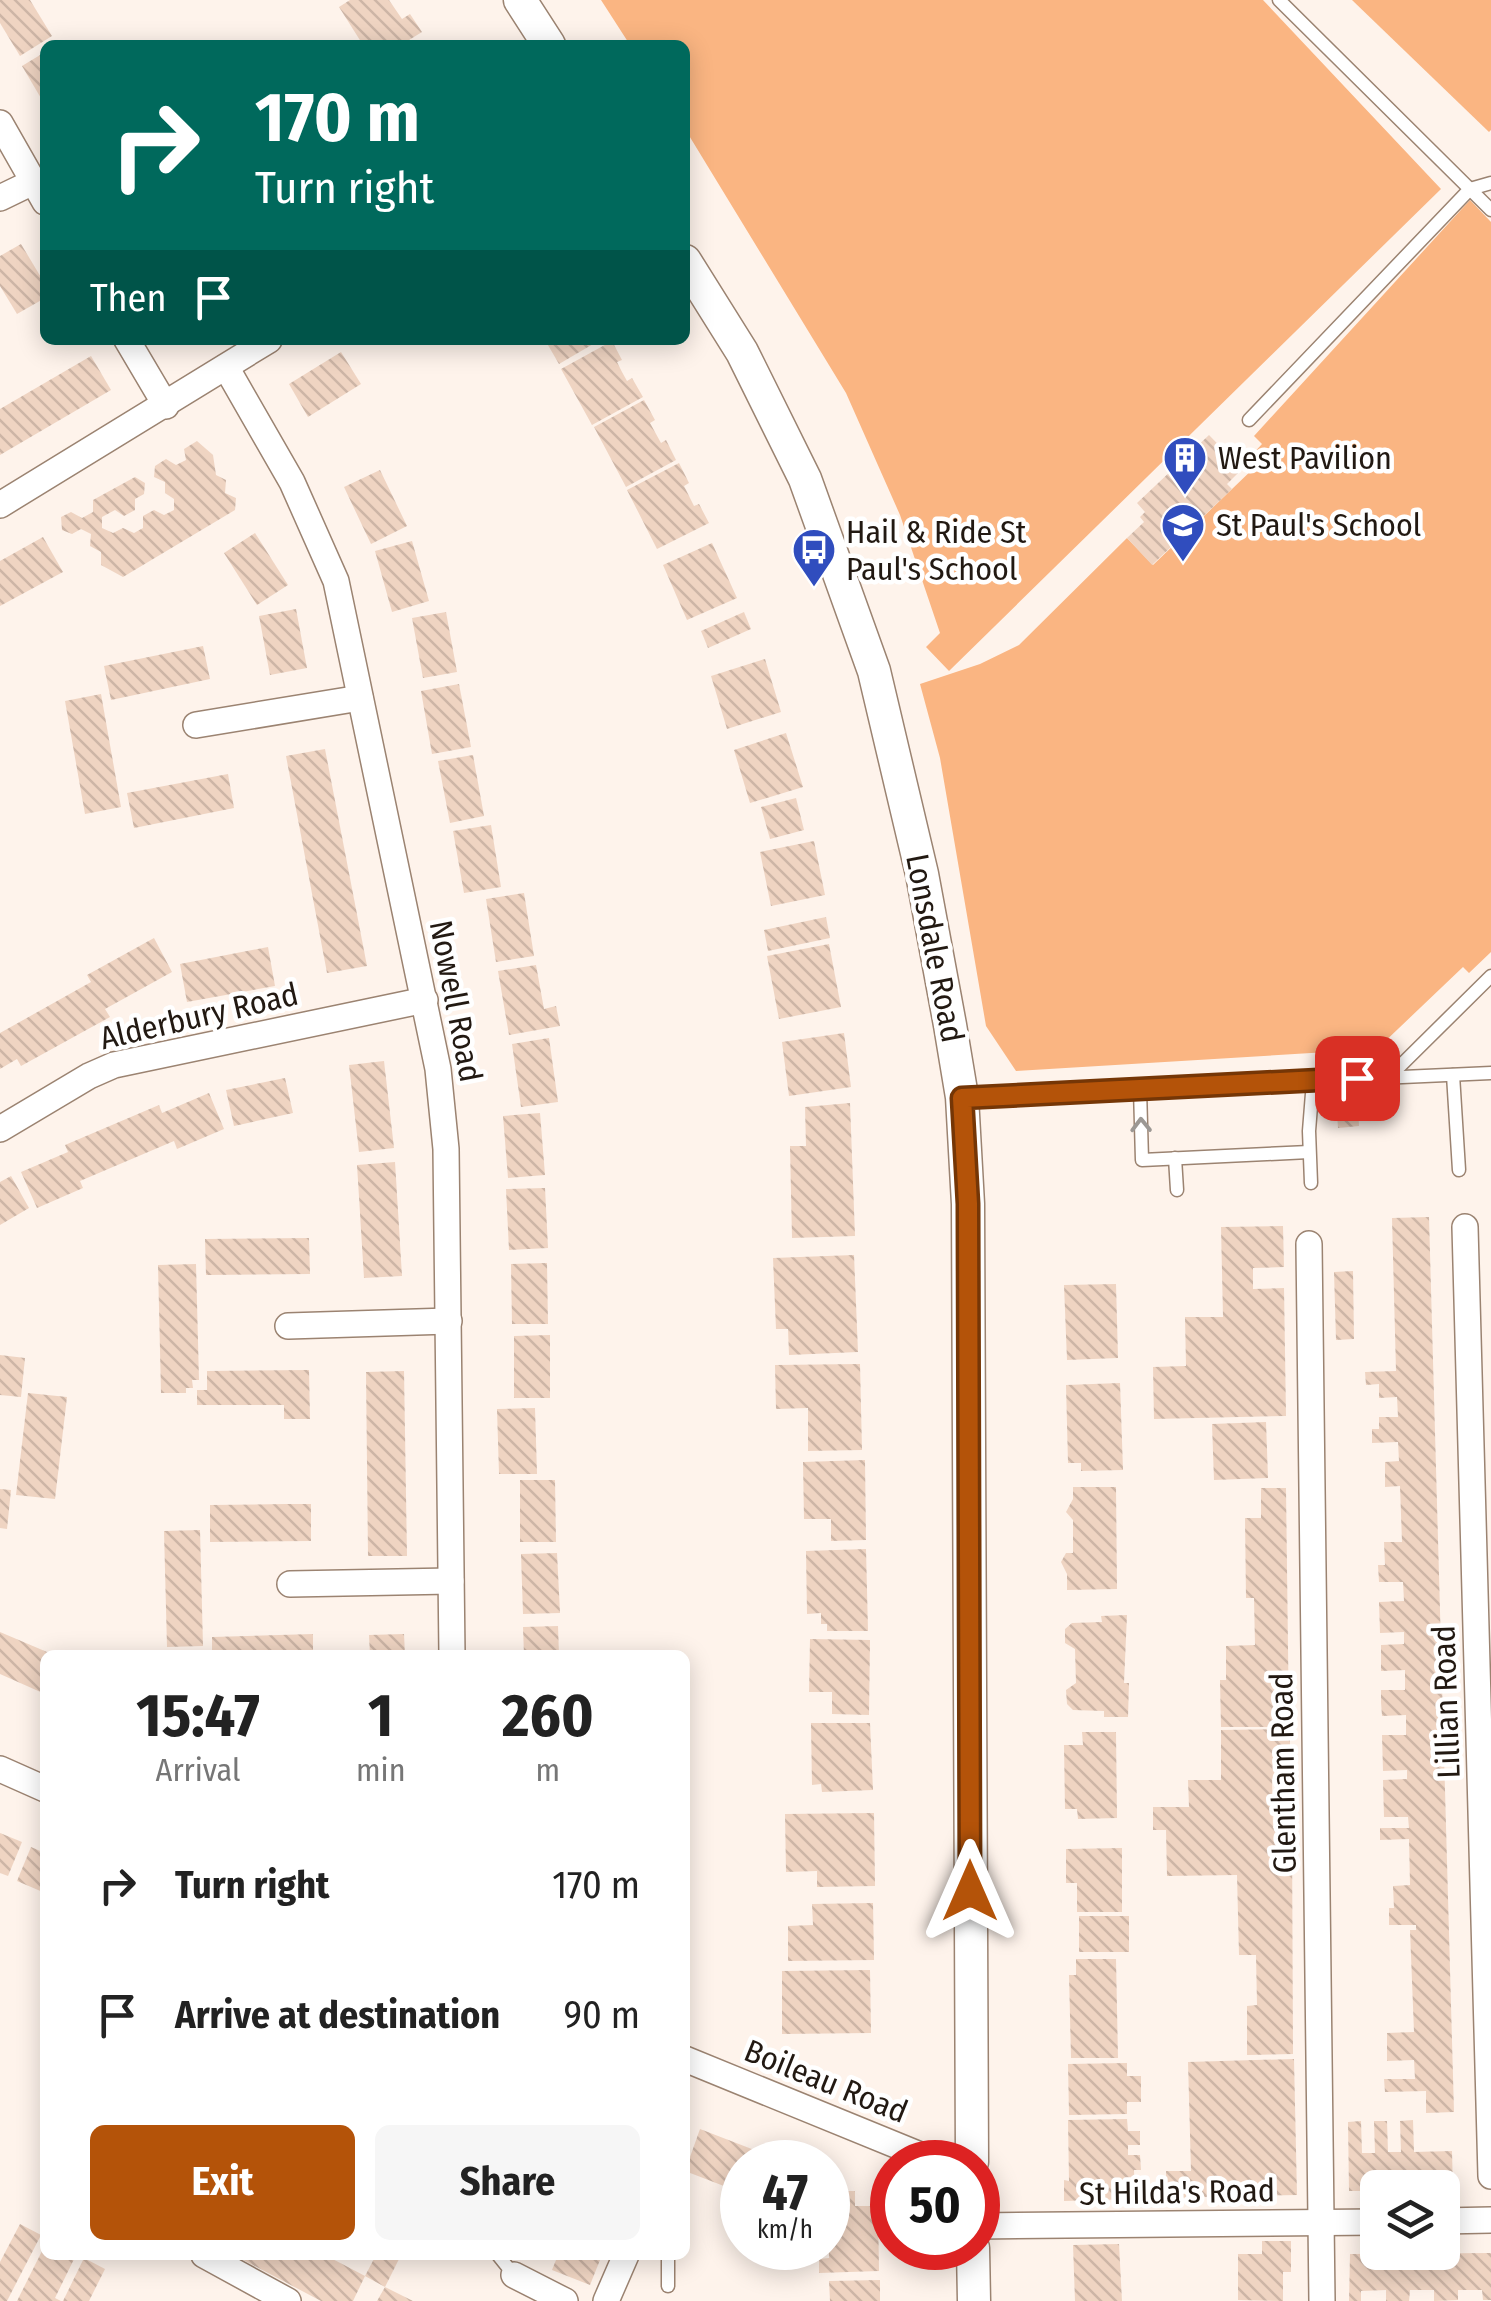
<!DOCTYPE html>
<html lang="en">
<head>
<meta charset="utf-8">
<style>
	body { margin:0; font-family:"Fira Sans Condensed",sans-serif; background:#f6f6f6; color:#222; height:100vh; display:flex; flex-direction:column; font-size:38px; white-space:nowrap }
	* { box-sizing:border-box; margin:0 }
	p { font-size:32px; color:#767676 }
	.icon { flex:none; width:55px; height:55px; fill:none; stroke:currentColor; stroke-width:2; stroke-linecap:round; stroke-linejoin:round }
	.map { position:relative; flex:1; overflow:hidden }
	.details { position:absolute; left:40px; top:1650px; width:650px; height:610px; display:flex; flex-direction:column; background:#fff; border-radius:15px; box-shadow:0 5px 25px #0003 }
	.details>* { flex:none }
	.hud { position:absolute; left:40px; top:40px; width:650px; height:305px; border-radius:15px; box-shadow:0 5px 25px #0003; background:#00695c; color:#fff; overflow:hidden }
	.fabs { position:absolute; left:1360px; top:2170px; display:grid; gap:20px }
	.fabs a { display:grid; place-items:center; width:100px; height:100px; border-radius:15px; background:#fff; box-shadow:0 5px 25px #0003; font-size:50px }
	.speed { position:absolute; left:720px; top:2140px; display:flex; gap:20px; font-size:50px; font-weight:700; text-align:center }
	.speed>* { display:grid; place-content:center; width:130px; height:130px; border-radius:50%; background:#fff; box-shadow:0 5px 25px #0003; line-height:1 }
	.speed small { font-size:25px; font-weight:400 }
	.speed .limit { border:15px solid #d22; background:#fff; color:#111 }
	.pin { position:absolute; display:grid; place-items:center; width:85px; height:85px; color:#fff; margin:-42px; border-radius:20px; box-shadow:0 5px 15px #0006 }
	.me { position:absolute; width:110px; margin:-55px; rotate:0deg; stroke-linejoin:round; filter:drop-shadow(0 0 8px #0008) }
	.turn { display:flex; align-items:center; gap:35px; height:210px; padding:0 50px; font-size:45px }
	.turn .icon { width:130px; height:130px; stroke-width:2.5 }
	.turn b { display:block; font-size:70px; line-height:85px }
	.then { display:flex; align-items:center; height:95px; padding:0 50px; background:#0003; gap:20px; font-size:38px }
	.eta { display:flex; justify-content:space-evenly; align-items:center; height:170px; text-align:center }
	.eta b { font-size:60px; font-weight:700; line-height:70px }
	.button { display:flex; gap:20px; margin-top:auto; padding:20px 50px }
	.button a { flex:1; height:115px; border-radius:15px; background:#b45309; color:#fff; font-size:40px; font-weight:700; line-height:115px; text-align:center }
	.button a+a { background:#f6f6f6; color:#222 }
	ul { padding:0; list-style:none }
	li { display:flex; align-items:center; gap:30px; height:130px; padding:0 50px }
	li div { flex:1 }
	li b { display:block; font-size:38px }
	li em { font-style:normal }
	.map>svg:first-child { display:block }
	.green { fill:#fab582 }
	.building { fill:url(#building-back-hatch) }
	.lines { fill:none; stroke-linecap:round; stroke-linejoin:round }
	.service-casing { stroke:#9b8371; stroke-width:15 }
	.minor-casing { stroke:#9b8371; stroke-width:28 }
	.secondary-casing { stroke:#9b8371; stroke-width:35 }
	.service { stroke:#fff; stroke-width:12 }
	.minor { stroke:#fff; stroke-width:25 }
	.secondary { stroke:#fff; stroke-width:32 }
	.oneway { stroke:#9c9894 }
	.route-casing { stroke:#753606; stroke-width:25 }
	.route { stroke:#b45309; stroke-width:18 }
	.labels { text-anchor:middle; stroke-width:9; stroke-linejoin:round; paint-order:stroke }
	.poi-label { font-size:32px; fill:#221912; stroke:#fff; text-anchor:start }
	.street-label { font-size:32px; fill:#221912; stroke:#fff }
</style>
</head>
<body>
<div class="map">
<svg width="1491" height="2301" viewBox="0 0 1491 2301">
	<defs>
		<pattern id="building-back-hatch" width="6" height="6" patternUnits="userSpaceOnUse" patternTransform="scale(2.5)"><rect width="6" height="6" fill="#efd4c2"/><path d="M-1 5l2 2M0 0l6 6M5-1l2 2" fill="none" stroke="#cdb5a6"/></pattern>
	</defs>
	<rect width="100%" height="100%" fill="#fef3eb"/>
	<g class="green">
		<polygon points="601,0 1263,0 1441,189 949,671 926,647 940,633 900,515 846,393 685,129 685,45 630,45"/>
		<polygon points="1352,0 1491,0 1491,130 1489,132"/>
		<polygon points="1470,200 1491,222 1491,952 1469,973 1463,967 1377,1049 1016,1071 986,1026 940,758 920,684 980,664 1019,645 1127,538 1153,565 1257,465 1250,457 1262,444 1254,436"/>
	</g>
	<g class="building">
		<polygon points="0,0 30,0 52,36 20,56 0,23"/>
		<polygon points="350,0 389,0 402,19 410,14 422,32 401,45 363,45 339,7"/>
		<polygon points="45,52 45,105 22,66"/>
		<polygon points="21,244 45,284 45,298 17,314 0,286 0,256"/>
		<polygon points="545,340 600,340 559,364"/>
		<polygon points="612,341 622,360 617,362 622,372 627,381 632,378 643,397 592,425 561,369"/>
		<polygon points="341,352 361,384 308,417 289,384"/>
		<polygon points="91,356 111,390 0,455 0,409"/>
		<polygon points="644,400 655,420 650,423 661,443 666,440 676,460 626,487 594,427"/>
		<polygon points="1209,435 1242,469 1227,484 1232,489 1152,565 1127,538 1144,522 1140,517 1145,512 1137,503"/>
		<polygon points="197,441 213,455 216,475 226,480 225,493 236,498 235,510 123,577 101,565 101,552 90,546 91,534 81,529 72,534 62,530 61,517 71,512 82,518 93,512 93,500 135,477 145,483 144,494 135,499 135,510 124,516 115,510 102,517 102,528 113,533 123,528 134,533 143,528 143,516 154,510 164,515 174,510 174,499 165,493 165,482 154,477 155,466 166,459 176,465 186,460 184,449"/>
		<polygon points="679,463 689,483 684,486 694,506 699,504 709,523 657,549 627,490"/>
		<polygon points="380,470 407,526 371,544 344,487"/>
		<polygon points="255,533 288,585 257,605 224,553"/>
		<polygon points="43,537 63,572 0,606 0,561"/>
		<polygon points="412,541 429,601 392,612 375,551"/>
		<polygon points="712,543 737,598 687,620 663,565"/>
		<polygon points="296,609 307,668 270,675 259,616"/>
		<polygon points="446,612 457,672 423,678 412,618"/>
		<polygon points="744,612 751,629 708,648 701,631"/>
		<polygon points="203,646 210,679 111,700 104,666"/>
		<polygon points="765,659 781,712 727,729 711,676"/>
		<polygon points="459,684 471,747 432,754 421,691"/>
		<polygon points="101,694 121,807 85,814 65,701"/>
		<polygon points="786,733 803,787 750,803 734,750"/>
		<polygon points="325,749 367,966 327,973 286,756"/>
		<polygon points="473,755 484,816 450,823 438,761"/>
		<polygon points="228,774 234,808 134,828 127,793"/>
		<polygon points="796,798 804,830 770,839 761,807"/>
		<polygon points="491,825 501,887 464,893 453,831"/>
		<polygon points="814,841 825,895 771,906 760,852"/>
		<polygon points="524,893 534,956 496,962 486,899"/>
		<polygon points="826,917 830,938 768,951 764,930"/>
		<polygon points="154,938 172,972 105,1009 110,1017 21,1066 17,1059 0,1069 0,1033 91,982 87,975"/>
		<polygon points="829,944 841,1007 779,1019 767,956"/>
		<polygon points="268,947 275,986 187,1002 180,964"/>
		<polygon points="536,965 544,1009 556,1006 560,1026 509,1035 498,971"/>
		<polygon points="844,1033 851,1087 789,1096 782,1042"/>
		<polygon points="549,1038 558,1102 521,1107 512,1044"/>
		<polygon points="384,1061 394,1148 359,1152 349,1065"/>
		<polygon points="285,1078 293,1113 234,1126 226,1090"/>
		<polygon points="1357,1082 1359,1126 1338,1128 1335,1084"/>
		<polygon points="209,1093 224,1129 177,1149 174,1141 80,1181 83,1188 37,1208 21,1172 68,1152 65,1145 159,1105 162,1113"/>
		<polygon points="850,1103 855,1236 792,1238 790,1146 806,1146 805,1107"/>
		<polygon points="540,1113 545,1175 508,1178 503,1116"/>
		<polygon points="395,1162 402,1276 364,1278 357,1165"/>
		<polygon points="11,1176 29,1208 0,1225 0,1182"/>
		<polygon points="545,1188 548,1248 509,1250 506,1189"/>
		<polygon points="1429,1217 1454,2112 1426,2113 1426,2091 1385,2092 1384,2079 1415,2079 1414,2060 1387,2061 1387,2033 1414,2032 1410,1930 1416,1930 1416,1925 1389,1925 1389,1908 1394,1908 1393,1886 1410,1885 1409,1839 1380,1840 1380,1828 1409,1828 1408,1817 1384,1817 1383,1780 1407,1779 1407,1770 1383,1771 1382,1735 1406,1735 1406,1715 1382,1716 1381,1702 1381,1690 1405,1690 1405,1670 1381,1671 1381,1645 1404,1644 1404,1632 1380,1633 1379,1602 1404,1601 1403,1582 1379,1582 1378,1565 1385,1565 1384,1542 1402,1542 1400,1486 1385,1487 1385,1462 1399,1461 1398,1442 1372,1443 1372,1429 1379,1429 1379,1417 1398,1417 1397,1397 1379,1398 1379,1384 1366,1385 1365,1372 1396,1371 1392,1218"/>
		<polygon points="1283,1226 1284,1267 1253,1268 1253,1289 1284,1288 1286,1416 1154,1419 1153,1367 1186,1366 1185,1317 1223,1317 1221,1227"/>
		<polygon points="309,1238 310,1274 206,1275 205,1239"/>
		<polygon points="854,1255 858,1352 789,1355 788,1329 776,1329 773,1258"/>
		<polygon points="547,1263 548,1324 512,1324 511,1264"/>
		<polygon points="196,1264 199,1380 192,1380 193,1388 186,1388 186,1393 161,1393 158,1265"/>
		<polygon points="1353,1271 1354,1339 1336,1340 1334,1272"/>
		<polygon points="1116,1284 1118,1358 1067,1360 1064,1285"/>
		<polygon points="550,1335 550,1398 514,1398 514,1336"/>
		<polygon points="0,1355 25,1358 21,1397 0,1395"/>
		<polygon points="860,1364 862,1450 808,1451 808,1408 776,1409 775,1365"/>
		<polygon points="309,1370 310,1419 284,1419 284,1405 197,1405 197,1390 207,1390 207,1371"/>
		<polygon points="404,1371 407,1556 368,1556 366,1372"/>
		<polygon points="1120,1383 1123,1470 1081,1471 1081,1463 1068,1463 1066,1385"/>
		<polygon points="28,1393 67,1397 55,1499 16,1495"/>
		<polygon points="535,1408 537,1474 499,1474 497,1409"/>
		<polygon points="1266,1422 1268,1478 1214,1480 1212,1424"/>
		<polygon points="865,1460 866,1540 831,1541 831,1519 804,1519 803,1462"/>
		<polygon points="520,1480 555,1480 556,1542 520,1542"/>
		<polygon points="1073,1487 1116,1487 1117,1589 1067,1590 1067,1574 1061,1562 1066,1553 1073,1553 1073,1520 1066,1512 1073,1499"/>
		<polygon points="1261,1488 1286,1488 1289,1727 1221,1727 1220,1680 1226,1680 1226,1646 1255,1645 1254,1598 1246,1598 1245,1518 1261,1518"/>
		<polygon points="0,1489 11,1490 7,1529 0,1528"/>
		<polygon points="286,1504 311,1504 311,1541 210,1542 210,1505"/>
		<polygon points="200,1530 203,1646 167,1647 164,1531"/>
		<polygon points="866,1549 868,1631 827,1631 827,1624 821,1624 821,1613 807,1614 806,1551"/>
		<polygon points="557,1553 560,1613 523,1614 521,1554"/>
		<polygon points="1127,1615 1124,1683 1129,1683 1128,1717 1104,1717 1104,1711 1073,1710 1067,1704 1066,1690 1076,1683 1075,1649 1065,1643 1065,1629 1072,1623 1102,1622 1101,1616"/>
		<polygon points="558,1626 559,1655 524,1655 523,1627"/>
		<polygon points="0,1632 54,1655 45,1655 45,1694 0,1674"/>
		<polygon points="313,1634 313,1655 212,1655 212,1637"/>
		<polygon points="404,1634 405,1655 370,1655 369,1635"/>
		<polygon points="810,1639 870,1640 869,1715 832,1714 832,1692 809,1692"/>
		<polygon points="811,1723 870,1723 873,1790 822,1792 821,1784 812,1785"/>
		<polygon points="1290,1729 1290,1779 1272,1779 1273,1828 1292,1828 1293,2054 1247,2055 1247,2006 1257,2005 1256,1955 1239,1955 1237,1875 1167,1876 1166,1830 1153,1830 1153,1807 1189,1807 1188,1780 1221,1780 1221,1730"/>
		<polygon points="1082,1732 1116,1732 1117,1818 1078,1819 1077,1809 1065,1809 1064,1745 1083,1745"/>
		<polygon points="874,1813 875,1886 817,1887 817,1871 786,1872 785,1814"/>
		<polygon points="0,1833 22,1842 8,1876 0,1873"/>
		<polygon points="31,1847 45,1853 45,1893 17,1881"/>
		<polygon points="1122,1848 1122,1912 1077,1912 1077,1883 1066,1883 1066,1849"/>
		<polygon points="873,1903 874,1960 788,1961 788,1926 813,1925 812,1904"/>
		<rect x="1079" y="1916" width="50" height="36"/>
		<polygon points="1076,1959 1116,1959 1118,2058 1071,2058 1069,1975 1076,1975"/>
		<polygon points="870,1970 871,2033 782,2034 782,1971"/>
		<polygon points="1294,2059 1297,2195 1166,2198 1166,2171 1191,2171 1188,2062"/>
		<polygon points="1127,2063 1127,2076 1141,2076 1141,2102 1127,2102 1127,2114 1069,2115 1068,2064"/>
		<polygon points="1127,2119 1128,2131 1140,2131 1140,2145 1128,2145 1128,2155 1140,2155 1141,2170 1134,2170 1135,2199 1064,2201 1064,2180 1069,2181 1068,2120"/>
		<polygon points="1413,2120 1414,2152 1452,2151 1453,2191 1442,2191 1442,2188 1378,2188 1378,2191 1349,2191 1348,2122 1361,2121 1362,2153 1375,2153 1374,2121 1387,2121 1388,2152 1401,2152 1400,2121"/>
		<polygon points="700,2129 770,2156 767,2162 742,2162 742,2193 685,2171"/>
		<polygon points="828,2191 855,2191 855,2206 878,2206 879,2271 819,2273 819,2259 829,2258"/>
		<polygon points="20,2224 41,2235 7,2301 0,2301 0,2262"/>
		<polygon points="1262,2241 1291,2241 1291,2272 1283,2272 1283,2301 1238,2300 1238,2254 1262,2254"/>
		<polygon points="1119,2244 1122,2301 1075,2301 1073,2245"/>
		<polygon points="45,2245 45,2255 76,2255 55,2298 61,2301 17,2301"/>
		<polygon points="1491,2253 1491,2300 1483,2300 1482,2290 1458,2290 1458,2300 1434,2301 1434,2290 1410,2290 1409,2301 1386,2301 1386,2290 1361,2291 1361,2301 1349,2301 1350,2254"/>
		<polygon points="234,2255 325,2255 365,2276 353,2301 321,2301"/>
		<polygon points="376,2255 401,2255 385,2287 413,2301 377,2301 385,2287 365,2276"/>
		<polygon points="558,2255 602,2255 590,2285 552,2270"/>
		<polygon points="84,2258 105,2269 89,2301 63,2301"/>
		<polygon points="880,2280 880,2301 830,2301 829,2281"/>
	</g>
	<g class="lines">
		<defs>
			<g id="service">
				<polyline points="1279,0 1491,210"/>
				<polyline points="1249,420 1470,189 1491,183"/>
				<polyline points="1391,1075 1491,976"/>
				<polyline points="1453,1075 1459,1170"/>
				<polyline points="1140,1089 1142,1160 1309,1152"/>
				<polyline points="964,1097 1491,1073"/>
				<polyline points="1175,1158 1177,1190"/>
				<polyline points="1311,1183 1309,1131 1313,1081"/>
				<polyline points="498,2255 514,2275"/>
				<polyline points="668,2255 668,2286"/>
			</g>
			<g id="minor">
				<polyline points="0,123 45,202"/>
				<polyline points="0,198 33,182"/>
				<polyline points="127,340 166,406"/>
				<polyline points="226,367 292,482 336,581 438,1069 446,1149 452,1655"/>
				<polyline points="0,505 269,340"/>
				<polyline points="196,725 360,698"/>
				<polyline points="0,1129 89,1076 114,1065 425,1000"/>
				<polyline points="1465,1227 1491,2176"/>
				<polyline points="1309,1244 1322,2301"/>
				<polyline points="288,1326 449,1321"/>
				<polyline points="290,1584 451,1581"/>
				<polyline points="0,1769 45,1789"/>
				<polyline points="685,2059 925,2157"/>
				<polyline points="1442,2221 1491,2220"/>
				<polyline points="978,2226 1378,2222"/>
				<polyline points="204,2255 288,2301"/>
				<polyline points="514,2275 565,2301"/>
				<polyline points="606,2301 626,2255"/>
			</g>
			<g id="secondary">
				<polyline points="520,0 549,45"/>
				<polyline points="685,261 742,352 805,479 874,671 922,874 950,1025 962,1097 968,1204 972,2162"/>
				<polyline points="973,2248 974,2301"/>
			</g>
		</defs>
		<use href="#service" class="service-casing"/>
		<use href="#minor" class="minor-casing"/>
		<use href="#secondary" class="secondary-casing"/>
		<use href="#service" class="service"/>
		<use href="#minor" class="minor"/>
		<use href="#secondary" class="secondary"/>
	</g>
	<defs><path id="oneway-chevron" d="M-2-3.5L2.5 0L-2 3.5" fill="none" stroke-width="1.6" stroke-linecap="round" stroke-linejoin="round" transform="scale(2.5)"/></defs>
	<use class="oneway" href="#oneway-chevron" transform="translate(1141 1125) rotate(-91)"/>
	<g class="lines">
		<defs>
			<polyline id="route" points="970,1891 968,1204 962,1098 1357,1078"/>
		</defs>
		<use href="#route" class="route-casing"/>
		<use href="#route" class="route"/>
	</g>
	<defs>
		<symbol id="building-pin" viewBox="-11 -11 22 30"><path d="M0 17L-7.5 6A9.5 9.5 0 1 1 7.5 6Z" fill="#304dbe" stroke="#fff"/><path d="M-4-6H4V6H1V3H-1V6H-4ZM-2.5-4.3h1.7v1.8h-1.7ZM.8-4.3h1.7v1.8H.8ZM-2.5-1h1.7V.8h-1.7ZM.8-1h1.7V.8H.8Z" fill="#fff"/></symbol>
		<symbol id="school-pin" viewBox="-11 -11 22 30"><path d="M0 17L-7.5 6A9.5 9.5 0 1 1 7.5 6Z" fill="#304dbe" stroke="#fff"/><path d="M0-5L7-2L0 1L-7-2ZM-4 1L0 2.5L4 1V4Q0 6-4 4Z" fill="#fff"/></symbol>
		<symbol id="bus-pin" viewBox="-11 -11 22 30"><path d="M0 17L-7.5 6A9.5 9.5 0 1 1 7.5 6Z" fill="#304dbe" stroke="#fff"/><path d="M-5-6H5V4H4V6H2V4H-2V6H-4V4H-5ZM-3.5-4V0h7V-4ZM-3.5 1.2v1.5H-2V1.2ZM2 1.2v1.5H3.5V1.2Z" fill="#fff"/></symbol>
	</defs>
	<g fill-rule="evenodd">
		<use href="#building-pin" x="1160" y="433" width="50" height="68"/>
		<use href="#school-pin" x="1158" y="500" width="50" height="68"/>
		<use href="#bus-pin" x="789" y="525" width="50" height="68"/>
	</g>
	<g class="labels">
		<g class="poi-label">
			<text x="1218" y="469">West Pavilion</text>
			<text x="1216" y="536">St Paul's School</text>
			<text x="846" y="543">Hail &amp; Ride St<tspan x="846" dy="37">Paul's School</tspan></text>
		</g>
		<g class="street-label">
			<text transform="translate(935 948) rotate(79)" y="11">Lonsdale Road</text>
			<text transform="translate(456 1001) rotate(79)" y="11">Nowell Road</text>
			<text transform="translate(199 1016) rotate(-13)" y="11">Alderbury Road</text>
			<text transform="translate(1446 1702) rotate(-92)" y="11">Lillian Road</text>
			<text transform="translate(1283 1773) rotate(-91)" y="11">Glentham Road</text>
			<text transform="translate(826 2081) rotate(22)" y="11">Boileau Road</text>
			<text transform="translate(1177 2192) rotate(-1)" y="11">St Hilda's Road</text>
		</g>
	</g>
</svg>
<div class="fabs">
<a><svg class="icon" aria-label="layers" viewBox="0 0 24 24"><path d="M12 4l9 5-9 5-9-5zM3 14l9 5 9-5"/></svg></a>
</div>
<div class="speed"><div>47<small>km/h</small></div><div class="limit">50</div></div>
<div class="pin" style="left:1357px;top:1078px;background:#d93025"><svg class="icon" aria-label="arrive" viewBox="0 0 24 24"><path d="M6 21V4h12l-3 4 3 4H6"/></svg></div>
<svg class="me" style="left:970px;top:1891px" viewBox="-20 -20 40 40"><path d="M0-17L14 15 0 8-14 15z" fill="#b45309" stroke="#fff" stroke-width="4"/></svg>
<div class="hud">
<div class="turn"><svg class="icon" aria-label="right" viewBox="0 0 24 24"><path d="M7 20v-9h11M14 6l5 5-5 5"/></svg><div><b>170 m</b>Turn right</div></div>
<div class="then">Then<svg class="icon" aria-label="arrive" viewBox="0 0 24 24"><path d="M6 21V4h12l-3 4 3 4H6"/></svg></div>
</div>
<section class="details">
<div class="eta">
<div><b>15:47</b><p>Arrival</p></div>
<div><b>1</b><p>min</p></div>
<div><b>260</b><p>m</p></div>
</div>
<ul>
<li><svg class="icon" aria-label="right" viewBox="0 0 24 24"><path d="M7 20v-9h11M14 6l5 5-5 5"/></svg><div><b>Turn right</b></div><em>170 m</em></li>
<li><svg class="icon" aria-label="arrive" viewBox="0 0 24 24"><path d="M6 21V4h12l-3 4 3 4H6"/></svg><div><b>Arrive at destination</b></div><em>90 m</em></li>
</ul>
<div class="button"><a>Exit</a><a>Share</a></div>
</section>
</div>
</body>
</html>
